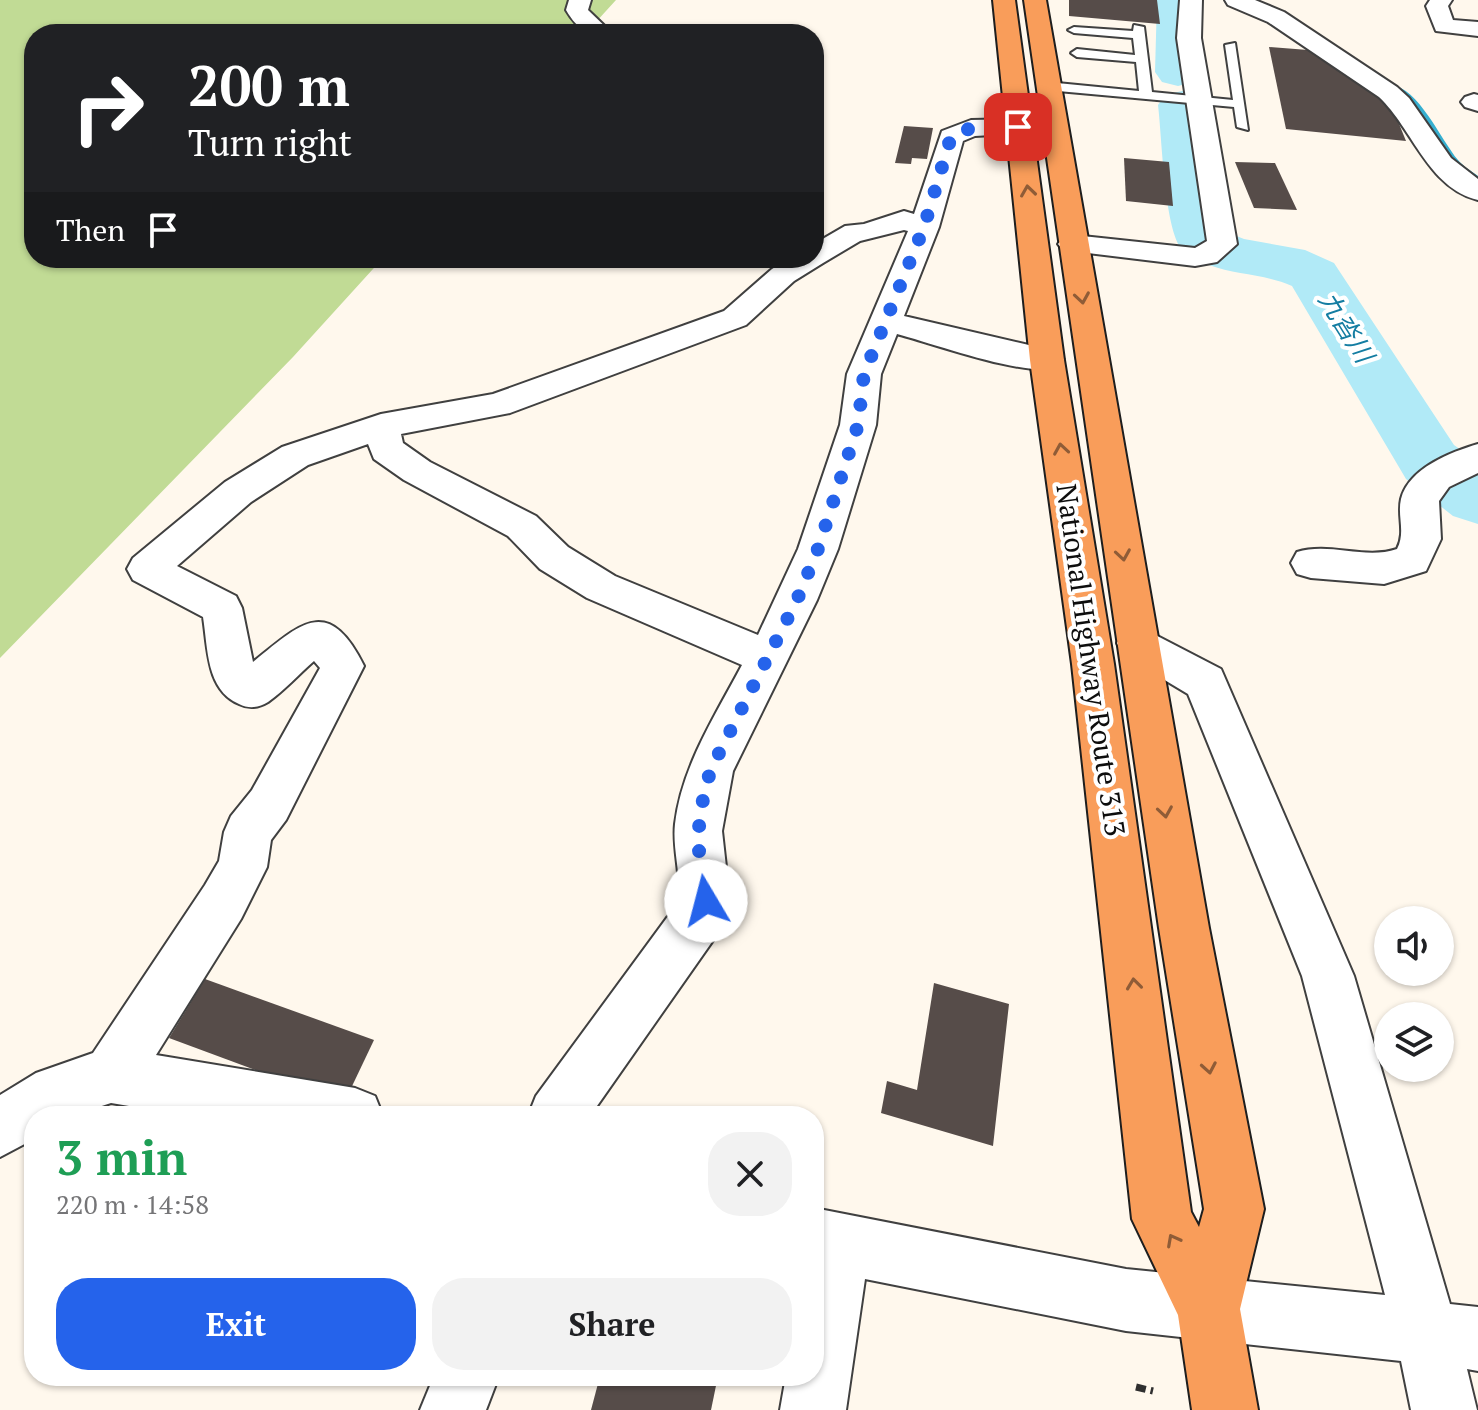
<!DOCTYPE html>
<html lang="en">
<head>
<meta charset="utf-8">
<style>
	body { margin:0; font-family:"PT Serif","Noto Sans JP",serif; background:#f2f2f2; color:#202124; height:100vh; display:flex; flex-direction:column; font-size:30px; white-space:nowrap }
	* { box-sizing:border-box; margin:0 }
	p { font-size:26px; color:#757577 }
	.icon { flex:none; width:44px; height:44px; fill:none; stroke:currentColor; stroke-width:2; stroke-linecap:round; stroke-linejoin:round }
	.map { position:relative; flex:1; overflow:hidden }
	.drawer { position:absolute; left:24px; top:1106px; width:800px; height:280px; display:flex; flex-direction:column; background:#fff; border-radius:32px; box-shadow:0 2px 6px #0004 }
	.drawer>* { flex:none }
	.banner { position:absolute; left:24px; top:24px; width:800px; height:244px; border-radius:32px; box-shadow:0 2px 6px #0004; background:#202124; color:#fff; overflow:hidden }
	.controls { position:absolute; left:1374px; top:906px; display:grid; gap:16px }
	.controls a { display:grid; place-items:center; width:80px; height:80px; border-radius:50%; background:#fff; box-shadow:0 2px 6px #0004; font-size:40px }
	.pin { position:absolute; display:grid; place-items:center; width:68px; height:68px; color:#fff; margin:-34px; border-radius:16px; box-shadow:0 4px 12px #0006 }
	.me { position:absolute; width:88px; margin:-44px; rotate:352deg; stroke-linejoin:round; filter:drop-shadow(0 0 6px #0008) }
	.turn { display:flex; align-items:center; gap:28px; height:168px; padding:0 32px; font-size:36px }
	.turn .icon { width:104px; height:104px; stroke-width:2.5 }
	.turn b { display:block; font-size:56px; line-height:68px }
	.then { display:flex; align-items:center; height:76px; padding:0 32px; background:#0003; gap:16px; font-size:30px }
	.round { display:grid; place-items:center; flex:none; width:84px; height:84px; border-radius:32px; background:#f2f2f2 }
	.headline { display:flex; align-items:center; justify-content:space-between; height:136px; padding:0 32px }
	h1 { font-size:48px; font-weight:700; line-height:60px; color:#1e9e55 }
	.action { display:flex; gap:16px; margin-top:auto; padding:16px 32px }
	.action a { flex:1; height:92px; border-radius:32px; background:#2563eb; color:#fff; font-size:32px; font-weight:700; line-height:92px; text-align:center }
	.action a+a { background:#f2f2f2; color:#202124 }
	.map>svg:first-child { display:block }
	.forest { fill:#c1db95 }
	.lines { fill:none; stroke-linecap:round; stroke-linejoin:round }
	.stream { fill:#36afd0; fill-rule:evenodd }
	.river { fill:#b1eaf7; fill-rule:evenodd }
	.building { fill:#564c49 }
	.service-casing { stroke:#404040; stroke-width:4 }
	.minor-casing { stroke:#404040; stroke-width:4 }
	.trunk-casing { stroke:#1e1e1e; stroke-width:4 }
	.path { stroke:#2f2f2f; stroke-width:7; stroke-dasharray:10 5; stroke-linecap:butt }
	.service { fill:#fff; fill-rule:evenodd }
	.minor { fill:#fff; fill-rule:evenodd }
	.trunk { fill:#f99d5a; fill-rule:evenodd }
	.oneway { stroke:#8f5c37 }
	.route { stroke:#2563eb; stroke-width:14; stroke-dasharray:0 25.2 }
	.labels { text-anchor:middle; stroke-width:8; stroke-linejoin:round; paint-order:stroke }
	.far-water-label { font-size:26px; font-style:italic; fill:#147da2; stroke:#fff }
	.street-label { font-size:28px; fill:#0d0d0d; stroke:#fff }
</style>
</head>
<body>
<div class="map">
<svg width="1478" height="1410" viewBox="0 0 1478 1410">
	<rect width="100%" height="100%" fill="#fff8ed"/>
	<polygon class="forest" points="0,0 616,0 585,34 34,34 34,258 383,258 293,357 0,658"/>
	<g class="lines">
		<path class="stream" d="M1391,85C1418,87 1441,140 1458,160C1463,166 1471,171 1478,176V183L1453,165L1409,102L1391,89Z"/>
		<g class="river">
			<polygon points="1157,0 1199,0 1201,72 1194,82 1178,86 1162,82 1155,72"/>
			<path d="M1182,91L1199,95L1206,105L1222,207L1229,233L1244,239L1305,250L1334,263L1454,445L1478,462V524L1453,516L1406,479L1292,286C1265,274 1236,275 1209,265C1200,261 1188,257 1182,250C1164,228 1162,137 1158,105L1165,95Z"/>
		</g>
	</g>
	<g class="building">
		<polygon points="1069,0 1157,0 1160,24 1069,16"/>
		<polygon points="1269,47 1308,50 1391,104 1406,141 1286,129"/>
		<polygon points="904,126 933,128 927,159 912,158 911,164 895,163"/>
		<polygon points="1124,158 1169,162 1173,206 1126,201"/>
		<polygon points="1235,162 1275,163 1297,210 1254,208"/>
		<polygon points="205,979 374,1040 344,1103 169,1038"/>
		<polygon points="934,983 1009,1004 993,1146 881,1113 887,1081 917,1090"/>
		<polygon points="600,1376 718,1376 711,1410 591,1410"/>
	</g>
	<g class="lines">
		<defs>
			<polygon id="service" points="1134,25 1144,27 1152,92 1233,100 1225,45 1235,43 1248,130 1237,127 1234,107 1047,90 1041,86 1047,82 1139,91 1136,62 1077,57 1071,53 1077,49 1135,55 1133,38 1074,33 1068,30 1074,27 1133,31"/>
			<g id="minor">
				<path d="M569,0H591L588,10L613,34C588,34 579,32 566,10Z"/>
				<polygon points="1180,0 1202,0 1201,38 1237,244 1217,262 1195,266 1063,250 1058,244 1063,238 1073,235 1195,248 1207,241 1177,38"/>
				<path d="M1225,0H1255L1284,12L1397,87L1409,98L1451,158L1478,179V200C1428,188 1413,129 1379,97L1268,22L1228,5Z"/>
				<polygon points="1430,0 1452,0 1448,6 1453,20 1478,22 1478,36 1436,31 1426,6"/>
				<polygon points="1474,94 1478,95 1478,111 1465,107 1461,102 1465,97"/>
				<path d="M1018,119L1027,121L1031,127L1027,133L975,136L963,141L939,227L904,316L1059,352L1064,360L1059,368C1024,377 935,344 897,334L881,374L876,425L838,549L817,600L733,771L722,831L729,894L714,939L590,1116H528L536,1096L677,904C683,878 672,851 675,824C682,766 715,716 742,665L587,598L540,569L508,536L404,480L374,459L368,444L308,465L251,502L177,566L236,596L242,608L253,662C299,625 328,593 364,666L286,820L271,840L267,867L241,919L156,1055L355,1088L375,1096L383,1116H189L111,1103L71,1116H34V1139L0,1157V1095L36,1073L93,1053L205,885L219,861L224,832L231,816L252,790L320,668L314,661C299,674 284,691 268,702C258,708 249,709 239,704C206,690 208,648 203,617L133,580L127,569L133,558L225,482L282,447L381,414L493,394L724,311L772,269L790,258H814V244L845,226L864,224L904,211L914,214L942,131L971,120ZM904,230L908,231L847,374L840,425L798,549L758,635L615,576L568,547L536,516L430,462L403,443L401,434L510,413L746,325L794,281L823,263L860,241Z"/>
				<path d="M1478,444V473L1449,487L1439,501L1441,539L1426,571L1384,584L1311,578L1297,574L1291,563L1297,552C1330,542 1365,560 1397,549C1406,532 1397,516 1401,499C1409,468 1451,452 1478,444Z"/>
				<polygon points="1138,626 1221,669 1354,976 1450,1304 1478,1307 1478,1371 1467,1369 1477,1410 1411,1410 1401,1361 1126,1331 865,1279 846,1410 780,1410 786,1376 814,1376 814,1208 1126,1269 1385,1295 1302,976 1188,694 1123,655 1117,643 1123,631"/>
				<polygon points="434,1376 499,1376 486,1410 420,1410"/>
			</g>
			<polygon id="trunk" points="993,0 1015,0 1064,360 1114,664 1191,1212 1199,1227 1204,1209 1159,928 1024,0 1046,0 1209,928 1264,1209 1240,1309 1258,1410 1192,1410 1178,1315 1132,1219 1072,664 1030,360"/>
		</defs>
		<use href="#service" class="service-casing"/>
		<use href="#minor" class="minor-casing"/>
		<use href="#trunk" class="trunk-casing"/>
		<polyline class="path" points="1136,1387 1153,1391"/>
		<use href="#service" class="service"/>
		<use href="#minor" class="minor"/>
		<use href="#trunk" class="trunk"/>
	</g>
	<defs><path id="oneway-chevron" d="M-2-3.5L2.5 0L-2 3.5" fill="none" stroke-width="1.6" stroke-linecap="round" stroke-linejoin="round" transform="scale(2)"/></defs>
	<g class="oneway">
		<use href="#oneway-chevron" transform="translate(1028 191) rotate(-98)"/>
		<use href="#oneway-chevron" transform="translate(1082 298) rotate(81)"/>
		<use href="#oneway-chevron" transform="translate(1061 449) rotate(-99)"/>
		<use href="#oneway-chevron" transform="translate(1123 555) rotate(81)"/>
		<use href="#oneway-chevron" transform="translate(1165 812) rotate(81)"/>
		<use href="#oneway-chevron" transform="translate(1134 984) rotate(-97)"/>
		<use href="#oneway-chevron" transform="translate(1209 1068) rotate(80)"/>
		<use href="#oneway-chevron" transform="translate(1173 1240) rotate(-118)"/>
	</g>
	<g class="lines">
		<path class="route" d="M706,901C705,884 700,867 699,850C697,822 703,796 711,769L797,600L818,549L858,425L864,374L924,227L951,137L971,128L1018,127"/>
	</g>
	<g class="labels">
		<g class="far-water-label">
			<text transform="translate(1346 327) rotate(58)" y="9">九沓川</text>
		</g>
		<g class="street-label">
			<text transform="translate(1091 660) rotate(82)" y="10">National Highway Route 313</text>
		</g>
	</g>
</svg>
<div class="controls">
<a><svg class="icon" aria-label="sound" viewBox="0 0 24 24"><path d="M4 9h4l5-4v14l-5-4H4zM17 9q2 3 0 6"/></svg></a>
<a><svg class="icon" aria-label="layers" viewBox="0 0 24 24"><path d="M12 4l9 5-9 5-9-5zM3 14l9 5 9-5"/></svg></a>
</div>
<div class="pin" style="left:1018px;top:127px;background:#d93025"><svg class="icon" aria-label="arrive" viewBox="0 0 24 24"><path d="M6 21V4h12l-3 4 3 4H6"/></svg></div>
<svg class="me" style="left:706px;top:901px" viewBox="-20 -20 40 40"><circle r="19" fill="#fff"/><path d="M0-13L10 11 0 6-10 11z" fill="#2563eb"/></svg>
<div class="banner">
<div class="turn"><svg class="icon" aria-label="right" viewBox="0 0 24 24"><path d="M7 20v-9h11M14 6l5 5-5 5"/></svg><div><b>200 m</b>Turn right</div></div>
<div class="then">Then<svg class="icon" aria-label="arrive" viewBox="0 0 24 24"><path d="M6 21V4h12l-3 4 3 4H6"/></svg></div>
</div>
<section class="drawer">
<div class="headline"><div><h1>3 min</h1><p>220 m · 14:58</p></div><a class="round"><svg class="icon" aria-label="close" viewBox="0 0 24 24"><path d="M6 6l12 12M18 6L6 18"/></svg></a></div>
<div class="action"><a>Exit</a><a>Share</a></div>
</section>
</div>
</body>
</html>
